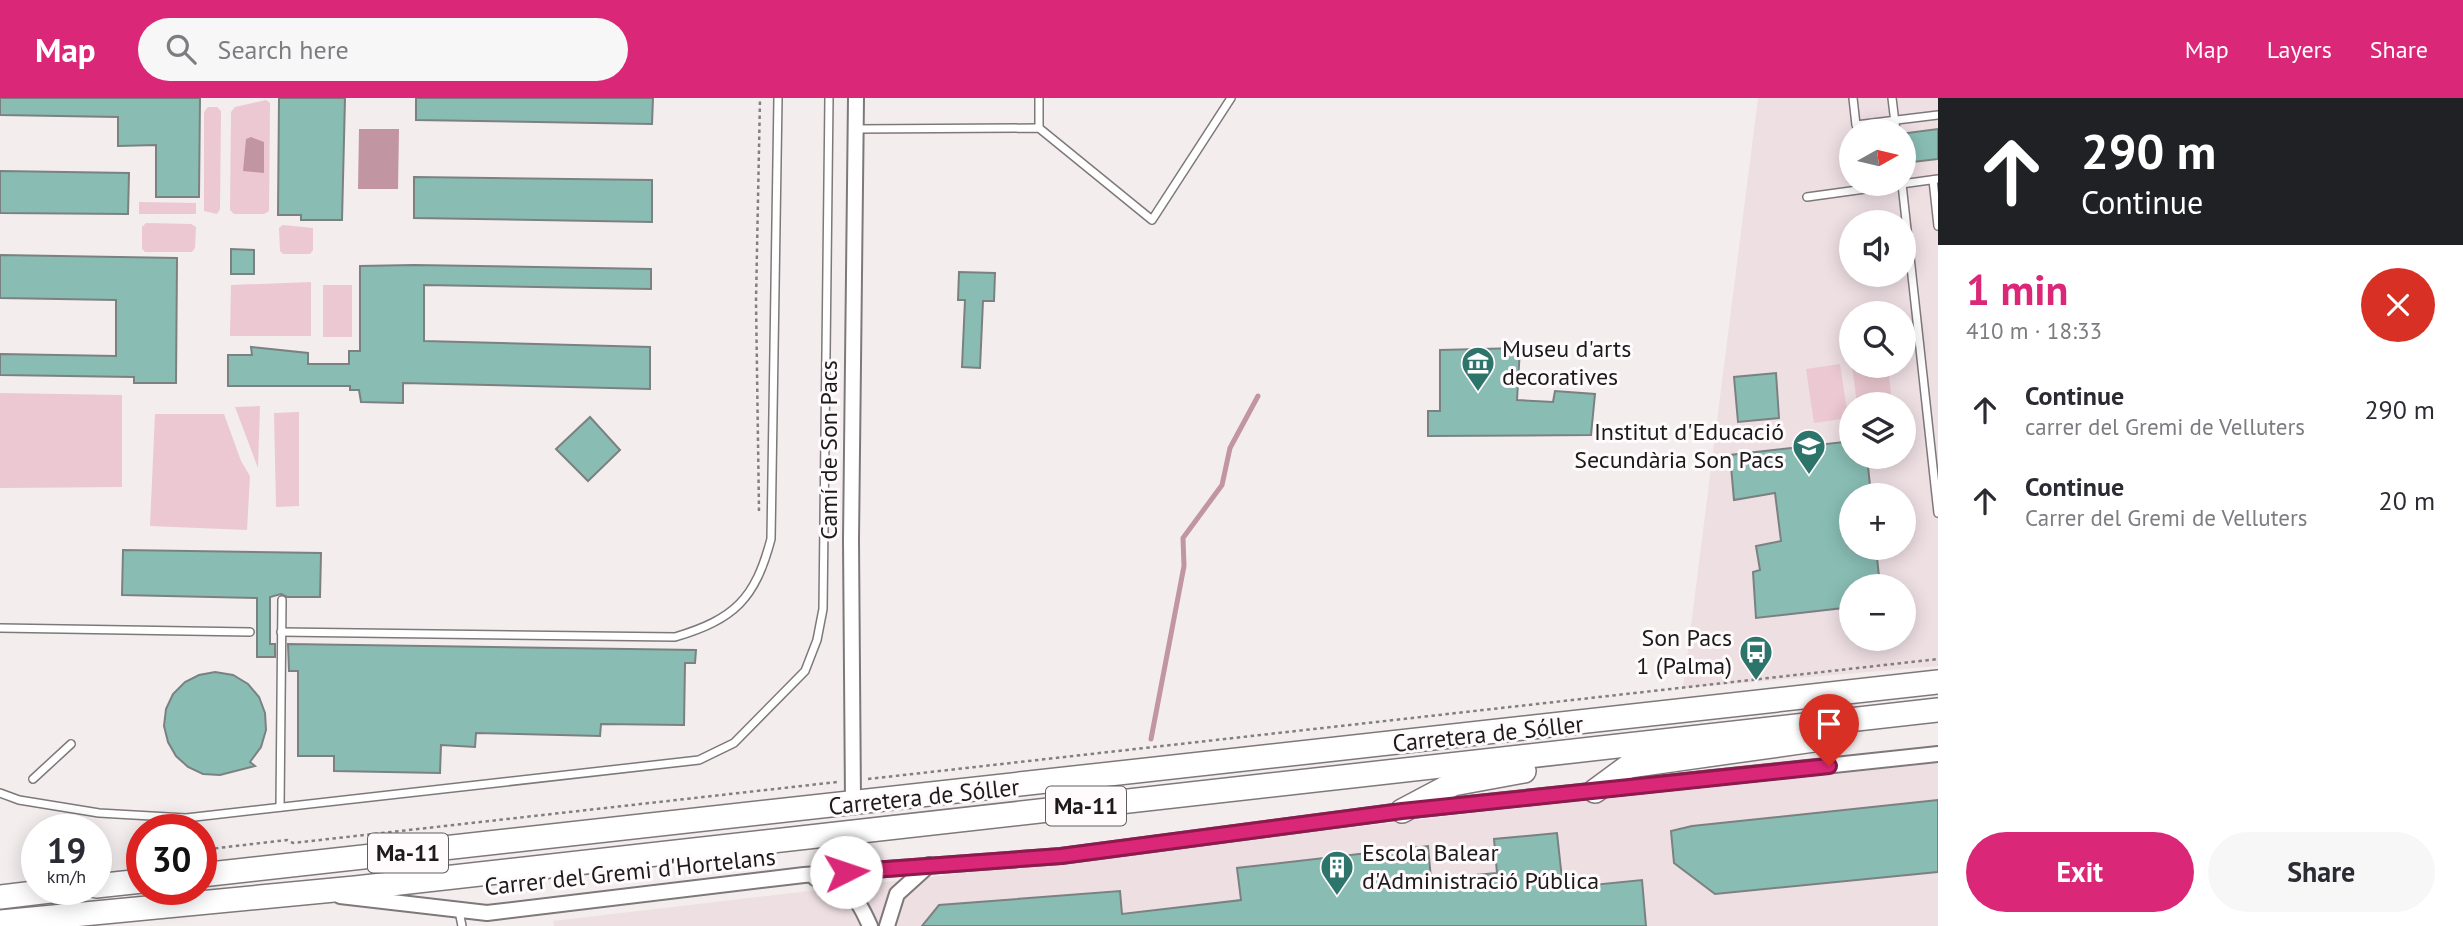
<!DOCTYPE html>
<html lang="en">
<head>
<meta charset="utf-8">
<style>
	body { margin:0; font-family:"PT Sans",sans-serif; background:#f7f7f7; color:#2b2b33; height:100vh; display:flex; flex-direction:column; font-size:26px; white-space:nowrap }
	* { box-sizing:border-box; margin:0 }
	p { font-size:23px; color:#7c7c81 }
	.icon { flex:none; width:38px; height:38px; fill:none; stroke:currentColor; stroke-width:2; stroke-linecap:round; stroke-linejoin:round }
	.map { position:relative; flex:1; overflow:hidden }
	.sheet { display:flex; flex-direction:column; background:#fff; width:525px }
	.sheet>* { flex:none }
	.guide { background:#202124; color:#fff; overflow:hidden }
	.needle { width:46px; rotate:82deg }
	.buttons { position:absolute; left:1839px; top:21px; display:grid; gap:14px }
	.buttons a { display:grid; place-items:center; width:77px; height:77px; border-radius:50%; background:#fff; box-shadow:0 4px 18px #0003; font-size:35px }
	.speed { position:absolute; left:21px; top:716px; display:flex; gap:14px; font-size:35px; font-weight:700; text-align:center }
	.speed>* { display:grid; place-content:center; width:91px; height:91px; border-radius:50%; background:#fff; box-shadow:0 4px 18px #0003; line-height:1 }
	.speed small { font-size:18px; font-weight:400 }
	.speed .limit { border:10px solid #d22; background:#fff; color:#111 }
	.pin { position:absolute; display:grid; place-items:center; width:60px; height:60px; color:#fff; margin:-72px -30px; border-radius:50% 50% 50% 0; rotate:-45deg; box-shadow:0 0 7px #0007 }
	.pin .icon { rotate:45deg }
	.me { position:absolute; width:77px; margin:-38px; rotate:86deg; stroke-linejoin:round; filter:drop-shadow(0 0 5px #0008) }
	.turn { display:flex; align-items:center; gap:24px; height:147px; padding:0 28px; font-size:32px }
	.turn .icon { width:91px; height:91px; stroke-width:2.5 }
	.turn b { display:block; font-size:49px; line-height:60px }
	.round { display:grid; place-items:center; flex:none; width:74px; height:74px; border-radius:37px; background:#f7f7f7 }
	.overview { display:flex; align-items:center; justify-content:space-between; height:119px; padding:0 28px }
	h1 { font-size:42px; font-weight:800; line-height:52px; color:#db2777 }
	.button { display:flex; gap:14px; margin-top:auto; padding:14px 28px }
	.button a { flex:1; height:80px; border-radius:42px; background:#db2777; color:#fff; font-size:28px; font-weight:800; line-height:80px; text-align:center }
	.button a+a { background:#f7f7f7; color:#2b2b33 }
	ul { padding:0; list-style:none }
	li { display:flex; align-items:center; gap:21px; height:91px; padding:0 28px }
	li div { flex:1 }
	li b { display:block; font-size:26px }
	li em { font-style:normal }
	header { display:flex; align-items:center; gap:42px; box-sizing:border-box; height:98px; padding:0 35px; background:#db2777; color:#fff }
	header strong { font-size:33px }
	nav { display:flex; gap:38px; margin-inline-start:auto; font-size:24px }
	.search { width:490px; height:63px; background:#f7f7f7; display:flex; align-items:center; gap:18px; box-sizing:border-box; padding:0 24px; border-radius:38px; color:#7c7c81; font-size:26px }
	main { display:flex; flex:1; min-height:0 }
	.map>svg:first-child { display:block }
	.built { fill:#eedfe3; fill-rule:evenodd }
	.green { fill:#ebc8d2 }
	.water { fill:#c195a1 }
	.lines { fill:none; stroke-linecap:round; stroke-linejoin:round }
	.stream { stroke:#c195a1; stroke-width:5 }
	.building { fill:#89bdb4; stroke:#7b8180; stroke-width:2 }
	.lane-casing { stroke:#7e787a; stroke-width:10 }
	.street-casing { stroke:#7e787a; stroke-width:18 }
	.primary-casing { stroke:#7e787a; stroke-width:26 }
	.path { stroke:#837f80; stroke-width:2.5; stroke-dasharray:3.5 3.5; stroke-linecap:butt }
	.lane { stroke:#fff; stroke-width:7 }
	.street { stroke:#fff; stroke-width:14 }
	.primary { stroke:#fff; stroke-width:23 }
	.route-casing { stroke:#8e194d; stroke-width:18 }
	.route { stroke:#db2777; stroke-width:12 }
	.labels { text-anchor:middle; stroke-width:6; stroke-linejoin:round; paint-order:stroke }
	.shield { fill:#fffbfc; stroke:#605e5e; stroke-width:2 }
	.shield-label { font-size:23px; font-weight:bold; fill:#1c1a1b }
	.poi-label { font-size:24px; fill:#1c1a1b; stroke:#fffbfc; text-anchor:start }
	.street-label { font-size:24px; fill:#1c1a1b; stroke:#fffbfc }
</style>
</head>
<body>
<header>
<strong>Map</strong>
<div class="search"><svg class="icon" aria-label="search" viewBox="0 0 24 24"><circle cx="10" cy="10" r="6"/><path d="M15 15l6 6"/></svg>Search here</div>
<nav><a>Map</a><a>Layers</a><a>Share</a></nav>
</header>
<main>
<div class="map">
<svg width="1938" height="828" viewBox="0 0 1938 828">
	<rect width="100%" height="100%" fill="#f3edee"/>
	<g class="built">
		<path d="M1758,0H1938V568L1683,590ZM1852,33H1904V86H1852ZM1852,124H1904V177H1852ZM1852,215H1904V268H1852ZM1852,306H1904V359H1852ZM1852,397H1904V450H1852ZM1852,488H1904V541H1852Z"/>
		<polygon points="1938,648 1938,828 554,828 553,823 1569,704"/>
	</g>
	<g class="green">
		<polygon points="266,2 270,5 269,113 264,116 234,116 230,112 231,14 235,9"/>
		<polygon points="208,9 217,9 221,13 220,111 217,116 204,113 204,14"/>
		<polygon points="139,104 196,105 196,116 139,116"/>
		<polygon points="146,125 191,126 196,129 195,150 192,154 145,154 142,151 142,129"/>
		<polygon points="283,127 313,130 313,152 310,156 283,156 280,153 279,130"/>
		<polygon points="311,184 311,238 230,238 231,187"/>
		<rect x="323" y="187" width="29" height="52"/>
		<polygon points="1840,266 1848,320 1814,325 1806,271"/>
		<polygon points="1852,268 1888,268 1892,306 1857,306"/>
		<polygon points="0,295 122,297 122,389 0,390"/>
		<polygon points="260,308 258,370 235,309"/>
		<polygon points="299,314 299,408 276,409 274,315"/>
		<polygon points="155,316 224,316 241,363 250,378 247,432 150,428"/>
	</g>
	<g class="water">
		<polygon points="359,31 399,31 398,91 358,91"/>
		<polygon points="251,39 264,44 264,75 243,73 246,41"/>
	</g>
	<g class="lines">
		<polyline class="stream" points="1151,641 1184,468 1183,440 1222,387 1230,350 1258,298"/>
	</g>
	<g class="building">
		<polygon points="0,0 200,0 199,99 156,99 156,47 118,48 118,19 0,17"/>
		<polygon points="279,0 345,0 342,122 301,122 301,117 278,117"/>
		<polygon points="416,0 653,0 652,26 416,22"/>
		<polygon points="1938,31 1938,61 1913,64 1907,35"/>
		<polygon points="0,73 129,75 128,116 0,115"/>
		<polygon points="414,79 652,82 652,124 414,120"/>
		<polygon points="231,151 254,152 254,176 231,176"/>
		<polygon points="0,157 177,160 176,285 134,285 134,279 0,277 0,256 116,258 116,202 0,200"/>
		<polygon points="414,167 651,171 651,191 424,187 424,243 650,249 650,291 403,285 403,305 361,304 359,292 350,292 350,288 228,288 228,257 252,257 251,249 308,255 308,266 349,266 349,253 360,253 360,168"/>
		<polygon points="959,174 995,175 994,203 983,203 980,270 962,269 965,202 958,202"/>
		<polygon points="1520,250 1517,302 1553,304 1555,293 1595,296 1591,337 1428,338 1428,313 1440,313 1440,252"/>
		<polygon points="1776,275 1779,320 1738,324 1734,279"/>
		<polygon points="590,319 620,352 588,383 556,351"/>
		<polygon points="1852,343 1852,359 1867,359 1871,397 1852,397 1852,450 1876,450 1880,488 1852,488 1852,509 1756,520 1753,474 1760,472 1756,448 1781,443 1775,395 1734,402 1730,357"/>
		<polygon points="123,452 321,455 320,499 287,499 281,496 270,499 270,546 275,546 275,559 257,559 257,500 122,497"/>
		<polygon points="288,546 696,552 695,565 685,565 684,627 601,626 600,638 476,635 475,649 441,647 440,675 334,673 334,658 298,658 298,573 289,573"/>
		<polygon points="215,574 233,577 248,586 259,599 265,615 266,632 261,649 250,664 255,668 220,677 203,676 188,669 176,658 168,644 164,628 166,611 173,596 185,584 199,577"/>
		<polygon points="1938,702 1938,774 1715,796 1674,765 1671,733 1692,728"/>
		<polygon points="1557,735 1563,790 1642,782 1646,828 922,828 939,807 1120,793 1122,816 1241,802 1237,770 1428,748 1431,781 1497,775 1494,741"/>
	</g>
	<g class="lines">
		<defs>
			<g id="lane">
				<polyline points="1853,0 1856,27 1938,17"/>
				<polyline points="1892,0 1896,33"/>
				<polyline points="1039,30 1039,0"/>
				<polyline points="856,31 1039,30 1152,122 1231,0"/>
				<polyline points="1933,82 1938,128"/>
				<polyline points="1902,86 1938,415"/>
				<polyline points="1807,99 1938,81"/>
				<polyline points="0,530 250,534"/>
				<path d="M281,534L675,539C735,521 755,501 771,441L778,0"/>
				<polyline points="33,681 71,646"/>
				<polyline points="0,695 19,702 99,715 186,720 699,662 734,645 805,573 817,542 823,511 829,0"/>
				<polyline points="280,709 282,502"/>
				<polyline points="459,813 462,828"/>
			</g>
			<g id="street">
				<polyline points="853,704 851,442 856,0"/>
				<path d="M815,780C849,789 856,796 870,828"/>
				<polyline points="340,798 487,815 804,777 1061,758 1402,713 1938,656"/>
				<polyline points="887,828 897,796 929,767"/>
			</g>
			<g id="primary">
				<polyline points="1595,693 1629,668 1821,641 1844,629"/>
				<polyline points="1402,713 1453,686 1524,673"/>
				<polyline points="201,777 1938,584"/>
				<polyline points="96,788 142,783"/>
				<polyline points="0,799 67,791"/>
				<polyline points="0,824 355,790 1938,612"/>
			</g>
		</defs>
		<use href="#lane" class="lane-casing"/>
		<use href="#street" class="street-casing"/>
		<use href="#primary" class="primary-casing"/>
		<g class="path">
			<polyline points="759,413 756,203 760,0"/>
			<polyline points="868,681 1938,561"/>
			<polyline points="201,752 287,742 293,745 837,684"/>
		</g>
		<use href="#lane" class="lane"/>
		<use href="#street" class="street"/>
		<use href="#primary" class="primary"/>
	</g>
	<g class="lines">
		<defs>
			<polyline id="route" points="846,774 1061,758 1402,713 1829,668"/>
		</defs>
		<use href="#route" class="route-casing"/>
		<use href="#route" class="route"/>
	</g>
	<defs>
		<symbol id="museum-pin" viewBox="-11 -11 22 30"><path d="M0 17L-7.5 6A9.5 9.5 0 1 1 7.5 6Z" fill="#2d746b" stroke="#fffbfc"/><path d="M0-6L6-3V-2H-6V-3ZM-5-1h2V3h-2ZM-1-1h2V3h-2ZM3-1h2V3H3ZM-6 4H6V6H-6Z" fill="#fff"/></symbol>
		<symbol id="school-pin" viewBox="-11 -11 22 30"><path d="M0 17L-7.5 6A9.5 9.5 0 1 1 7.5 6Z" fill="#2d746b" stroke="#fffbfc"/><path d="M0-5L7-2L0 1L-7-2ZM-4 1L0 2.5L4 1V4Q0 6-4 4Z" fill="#fff"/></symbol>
		<symbol id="bus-pin" viewBox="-11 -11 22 30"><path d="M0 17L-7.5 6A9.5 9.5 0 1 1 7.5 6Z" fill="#2d746b" stroke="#fffbfc"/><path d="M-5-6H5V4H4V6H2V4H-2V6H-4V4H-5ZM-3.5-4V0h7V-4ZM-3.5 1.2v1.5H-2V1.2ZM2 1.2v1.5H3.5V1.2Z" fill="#fff"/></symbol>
		<symbol id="building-pin" viewBox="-11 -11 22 30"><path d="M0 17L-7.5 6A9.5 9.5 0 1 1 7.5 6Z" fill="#2d746b" stroke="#fffbfc"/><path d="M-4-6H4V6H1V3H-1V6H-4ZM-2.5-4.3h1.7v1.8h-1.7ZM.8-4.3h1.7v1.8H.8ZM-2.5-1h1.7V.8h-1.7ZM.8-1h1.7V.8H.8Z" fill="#fff"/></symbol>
	</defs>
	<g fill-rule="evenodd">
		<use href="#museum-pin" x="1459" y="246" width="38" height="52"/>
		<use href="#school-pin" x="1790" y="329" width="38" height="52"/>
		<use href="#bus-pin" x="1737" y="535" width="38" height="52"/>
		<use href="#building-pin" x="1318" y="750" width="38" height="52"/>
	</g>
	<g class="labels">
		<g class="shield">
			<rect x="1046" y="688.5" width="80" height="39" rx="5"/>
			<rect x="368" y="735.5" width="80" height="39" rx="5"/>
		</g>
		<g class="shield-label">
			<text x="1086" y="716">Ma-11</text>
			<text x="408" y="763">Ma-11</text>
		</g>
		<g class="poi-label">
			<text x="1502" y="259">Museu d'arts<tspan x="1502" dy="28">decoratives</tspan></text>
			<text x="1784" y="342" text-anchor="end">Institut d'Educació<tspan x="1784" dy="28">Secundària Son Pacs</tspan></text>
			<text x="1732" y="548" text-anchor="end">Son Pacs<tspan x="1732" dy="28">1 (Palma)</tspan></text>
			<text x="1362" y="763">Escola Balear<tspan x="1362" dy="28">d'Administració Pública</tspan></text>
		</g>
		<g class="street-label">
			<text transform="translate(829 352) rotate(-90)" y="8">Camí de Son Pacs</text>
			<text transform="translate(1488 636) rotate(-6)" y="8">Carretera de Sóller</text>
			<text transform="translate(924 699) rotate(-6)" y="8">Carretera de Sóller</text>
			<text transform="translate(630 774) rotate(-6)" y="8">Carrer del Gremi d'Hortelans</text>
		</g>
	</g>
</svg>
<div class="buttons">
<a><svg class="needle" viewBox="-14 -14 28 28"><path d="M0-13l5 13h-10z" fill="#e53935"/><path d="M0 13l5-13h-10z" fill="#7c7c81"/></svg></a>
<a><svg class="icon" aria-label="sound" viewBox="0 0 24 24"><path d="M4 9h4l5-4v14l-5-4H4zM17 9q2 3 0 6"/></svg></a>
<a><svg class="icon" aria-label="search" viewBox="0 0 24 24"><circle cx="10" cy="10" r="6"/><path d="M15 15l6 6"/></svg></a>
<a><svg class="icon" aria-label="layers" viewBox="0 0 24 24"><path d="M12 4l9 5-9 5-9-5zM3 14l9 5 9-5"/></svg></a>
<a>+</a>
<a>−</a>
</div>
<div class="speed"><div>19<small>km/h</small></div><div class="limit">30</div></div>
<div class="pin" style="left:1829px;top:668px;background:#d93025"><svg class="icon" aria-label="arrive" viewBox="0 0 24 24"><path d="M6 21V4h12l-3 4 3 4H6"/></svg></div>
<svg class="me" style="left:846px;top:774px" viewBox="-20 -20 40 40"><circle r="19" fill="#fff"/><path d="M0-13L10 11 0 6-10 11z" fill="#db2777"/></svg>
</div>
<section class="sheet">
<div class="guide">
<div class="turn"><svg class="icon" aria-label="ahead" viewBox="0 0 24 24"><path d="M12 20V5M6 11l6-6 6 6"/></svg><div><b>290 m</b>Continue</div></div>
</div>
<div class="overview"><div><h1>1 min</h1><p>410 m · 18:33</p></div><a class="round" style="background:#d93025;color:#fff"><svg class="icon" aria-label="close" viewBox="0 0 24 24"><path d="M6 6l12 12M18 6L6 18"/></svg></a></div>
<ul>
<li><svg class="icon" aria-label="ahead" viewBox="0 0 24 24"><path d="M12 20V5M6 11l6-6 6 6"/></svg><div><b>Continue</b><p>carrer del Gremi de Velluters</p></div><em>290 m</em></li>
<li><svg class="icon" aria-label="ahead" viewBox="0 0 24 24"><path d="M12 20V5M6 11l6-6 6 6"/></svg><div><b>Continue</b><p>Carrer del Gremi de Velluters</p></div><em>20 m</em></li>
</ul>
<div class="button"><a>Exit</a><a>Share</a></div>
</section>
</main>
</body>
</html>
